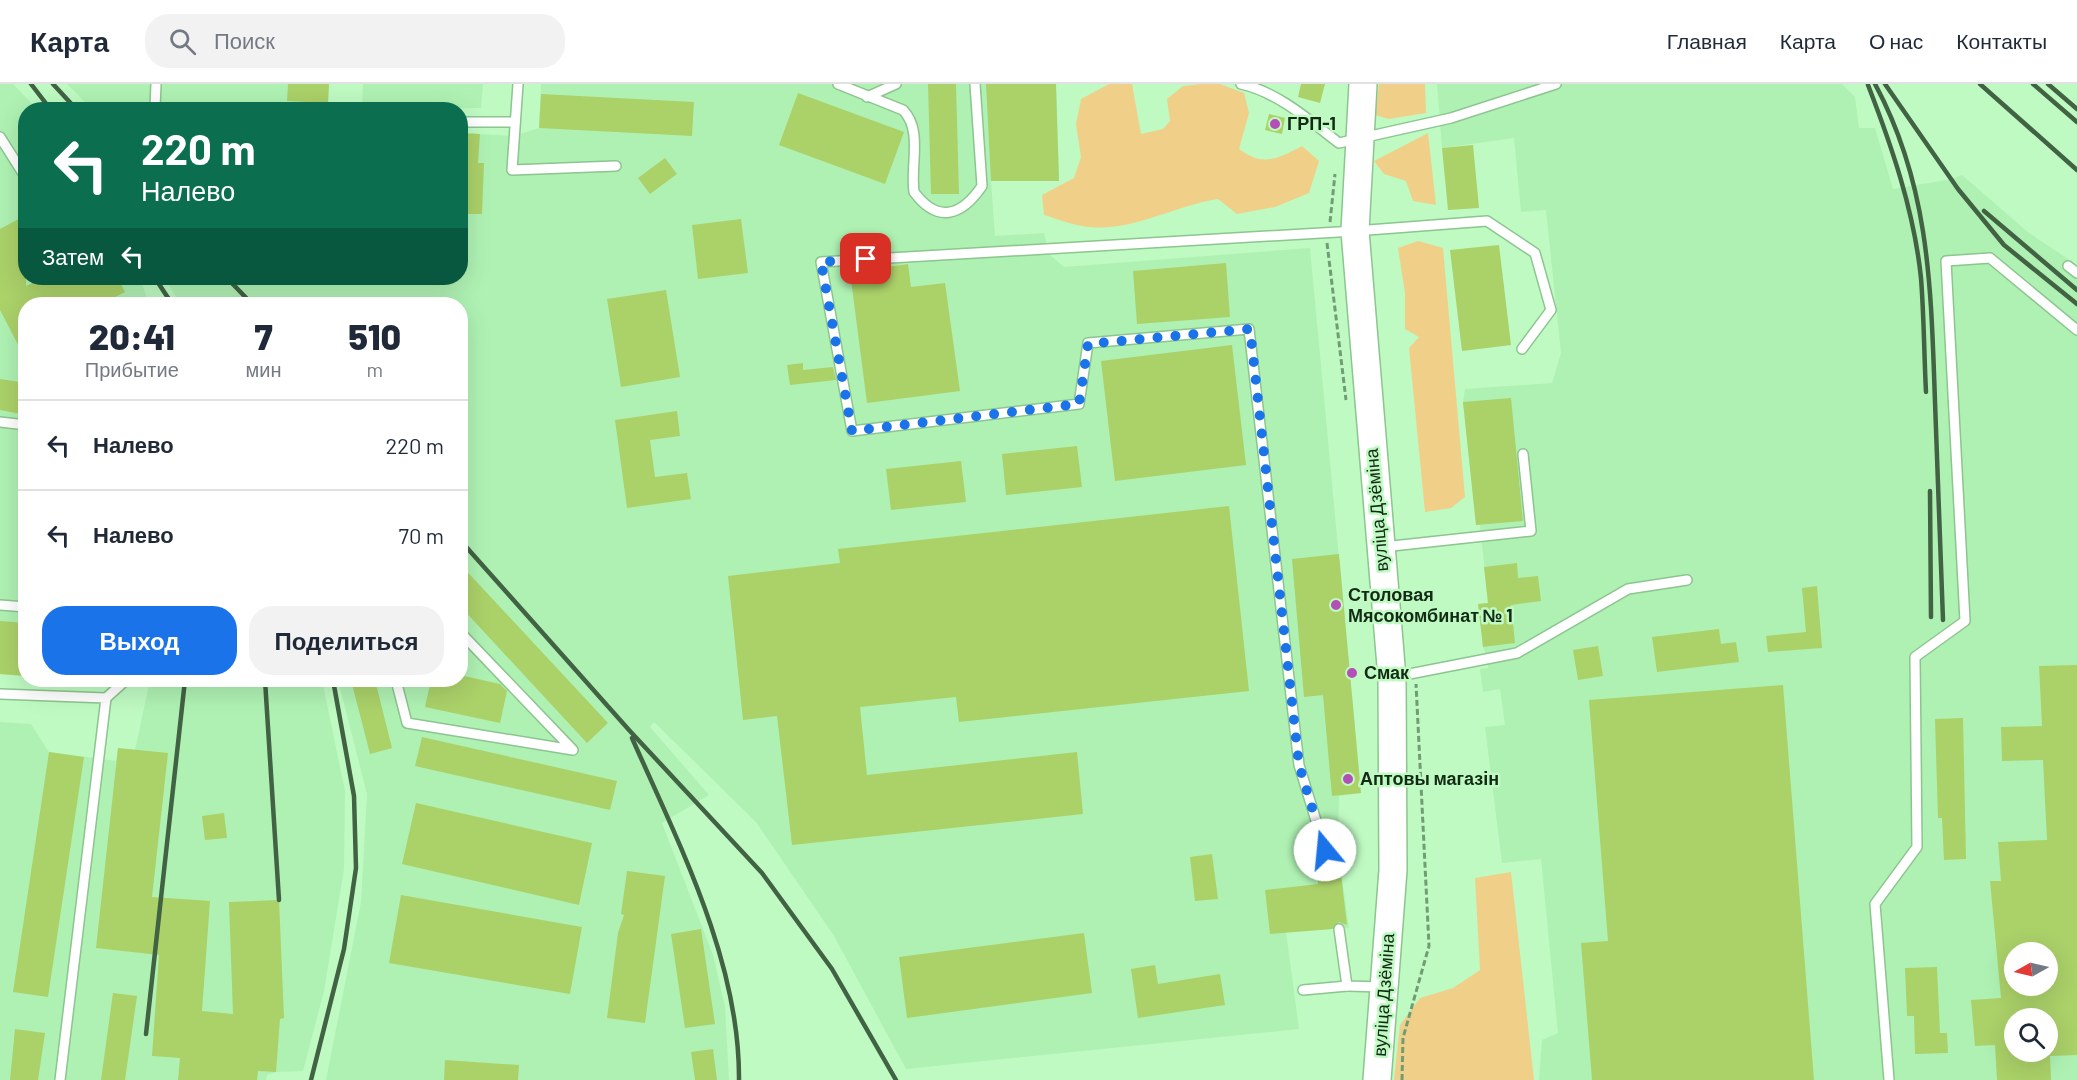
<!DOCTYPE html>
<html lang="ru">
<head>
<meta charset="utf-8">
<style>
	body { margin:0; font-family:Barlow,sans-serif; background:#f2f2f3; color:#1f2937; height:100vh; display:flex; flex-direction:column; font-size:22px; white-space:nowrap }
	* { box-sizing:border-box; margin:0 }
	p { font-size:20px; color:#747a83 }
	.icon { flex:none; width:33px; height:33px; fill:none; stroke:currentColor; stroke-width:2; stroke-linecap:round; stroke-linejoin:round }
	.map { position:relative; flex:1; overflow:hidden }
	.drawer { position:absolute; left:18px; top:213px; width:450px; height:390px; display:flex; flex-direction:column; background:#fff; border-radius:24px; box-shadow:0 6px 24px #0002 }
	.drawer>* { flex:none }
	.top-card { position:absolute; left:18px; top:18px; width:450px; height:183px; border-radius:24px; box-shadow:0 6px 24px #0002; background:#0b6e4f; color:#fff; overflow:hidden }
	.needle { width:39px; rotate:262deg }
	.buttons { position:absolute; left:2004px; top:858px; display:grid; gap:12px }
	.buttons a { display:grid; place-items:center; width:54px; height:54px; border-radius:50%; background:#fff; box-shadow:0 6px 24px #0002; font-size:30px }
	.pin { position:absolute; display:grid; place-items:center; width:51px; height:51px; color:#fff; margin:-26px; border-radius:12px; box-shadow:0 3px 9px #0006 }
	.me { position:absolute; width:66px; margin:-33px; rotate:343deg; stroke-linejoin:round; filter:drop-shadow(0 0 4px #0008) }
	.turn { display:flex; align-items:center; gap:21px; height:126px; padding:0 24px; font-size:27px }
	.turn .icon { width:78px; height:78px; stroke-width:2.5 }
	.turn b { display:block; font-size:42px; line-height:51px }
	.then { display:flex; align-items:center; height:57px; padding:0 24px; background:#0003; gap:12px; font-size:22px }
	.eta { display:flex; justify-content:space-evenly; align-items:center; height:102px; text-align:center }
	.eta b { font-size:36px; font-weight:800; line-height:42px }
	.button { display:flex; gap:12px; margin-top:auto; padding:12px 24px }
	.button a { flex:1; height:69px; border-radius:24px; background:#1a73e8; color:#fff; font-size:24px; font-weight:800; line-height:69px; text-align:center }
	.button a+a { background:#f2f2f3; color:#1f2937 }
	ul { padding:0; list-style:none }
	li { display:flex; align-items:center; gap:18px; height:90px; padding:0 24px; border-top:2px solid #e0e1e3 }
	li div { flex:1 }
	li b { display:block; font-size:22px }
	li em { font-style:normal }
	header { display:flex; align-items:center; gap:36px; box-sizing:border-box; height:84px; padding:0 30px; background:#fff; border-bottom:2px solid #e0e1e3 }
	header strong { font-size:28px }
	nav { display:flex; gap:33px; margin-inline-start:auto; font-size:21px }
	.search { width:420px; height:54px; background:#f2f2f3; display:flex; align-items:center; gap:15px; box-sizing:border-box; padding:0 21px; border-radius:24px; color:#747a83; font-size:22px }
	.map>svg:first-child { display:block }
	.built { fill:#aff1b3; fill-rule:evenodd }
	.green { fill:#f0d089 }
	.building { fill:#abd169; fill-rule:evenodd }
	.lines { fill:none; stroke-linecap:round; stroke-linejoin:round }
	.service-casing { stroke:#8cc58f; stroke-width:12 }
	.secondary-casing { stroke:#8cc58f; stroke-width:30 }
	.path { stroke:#719c74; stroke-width:3; stroke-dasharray:6 3; stroke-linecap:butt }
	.service { stroke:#fff; stroke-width:9 }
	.secondary { stroke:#fff; stroke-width:27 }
	.rail { stroke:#416243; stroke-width:4.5 }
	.route { stroke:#1a73e8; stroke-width:10; stroke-dasharray:0 18 }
	.poi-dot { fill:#b350b7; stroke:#bffac2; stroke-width:2 }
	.labels { text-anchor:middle; stroke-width:5; stroke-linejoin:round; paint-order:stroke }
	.poi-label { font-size:18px; font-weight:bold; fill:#132a15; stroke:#bffac2; text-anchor:start }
	.street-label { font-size:18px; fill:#132a15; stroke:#bffac2 }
</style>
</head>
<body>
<header>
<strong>Карта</strong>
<div class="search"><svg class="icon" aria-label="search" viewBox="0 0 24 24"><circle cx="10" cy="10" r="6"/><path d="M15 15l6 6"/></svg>Поиск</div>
<nav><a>Главная</a><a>Карта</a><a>О нас</a><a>Контакты</a></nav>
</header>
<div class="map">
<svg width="2077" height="996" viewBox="0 0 2077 996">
	<rect width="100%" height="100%" fill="#bffac2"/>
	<g class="built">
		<polygon points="0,0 13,0 37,25 26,26 26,194 140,194 149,220 26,220 25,592 0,590"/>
		<polygon points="67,0 329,0 328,19 308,18 307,25 93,26"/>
		<polygon points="363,0 483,0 481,24 362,25"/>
		<polygon points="541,0 1056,0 1059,97 991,97 995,152 1044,149 1049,170 1064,183 1310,164 1361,709 1339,712 1338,765 1349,844 1286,848 1299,945 906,985 834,852 756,738 654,638 650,643 709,711 662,739 713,871 725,922 729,996 326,996 361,818 367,710 338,596 460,596 460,220 180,220 165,194 460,194 461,49 514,52 539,44"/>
		<path d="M1437,0H1842L1855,13L1859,44H1875L1893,105L1952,95L1962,91L2029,149L2077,181V996H1539L1542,956L1558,949L1541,775L1502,779L1485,643L1505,641L1500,605L1483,608L1480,585L1488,584V575L1483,563L1478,520L1488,519L1480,441H1476L1463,318L1465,305L1552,299L1561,269L1546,126L1521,128L1514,54L1442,64ZM2014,868H2048V902H2014ZM2014,934H2048V968H2014Z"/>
		<polygon points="150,596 322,596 345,707 344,785 324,907 303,987 276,988 267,991 266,996 0,996 0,638 31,640 49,668 116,677 118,664 135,666"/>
	</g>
	<g class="green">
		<path d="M1109,0H1132L1141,50L1163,45L1170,37L1167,15L1183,2L1201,0H1220L1244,9L1249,29L1239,65C1263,83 1277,75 1302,62L1319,77L1309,109L1275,123L1237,130L1218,115C1177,121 1131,148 1089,143C1074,142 1058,135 1044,131L1042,111L1074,94L1081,73L1076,40L1081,15Z"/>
		<polygon points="1379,0 1425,0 1426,29 1389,35 1375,31"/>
		<polygon points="1428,49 1436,121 1413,117 1406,97 1384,90 1374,77"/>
		<polygon points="1418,157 1443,164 1465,413 1451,424 1425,428 1409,264 1419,253 1405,245 1405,209 1398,164"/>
		<polygon points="1511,788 1534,996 1394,996 1400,941 1420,914 1453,904 1480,886 1475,794"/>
	</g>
	<g class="building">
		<polygon points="288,0 329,0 328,19 287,17"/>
		<polygon points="928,0 956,0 959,110 931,110"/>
		<polygon points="986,0 1056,0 1059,97 991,97"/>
		<polygon points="1301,0 1325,0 1320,19 1298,13"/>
		<polygon points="798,9 904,48 885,100 779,61"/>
		<polygon points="541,10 694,18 692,52 539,44"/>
		<polygon points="1269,30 1285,34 1282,50 1265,46"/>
		<polygon points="460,49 480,50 478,79 484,79 482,130 460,130"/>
		<polygon points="1473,61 1479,124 1448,126 1442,64"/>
		<polygon points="665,74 677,90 650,110 638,94"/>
		<polygon points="26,131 26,202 42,194 118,194 125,208 102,220 26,220 26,276 0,226 0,145"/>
		<polygon points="741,135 748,189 698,195 692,141"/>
		<polygon points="1499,161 1511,261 1462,267 1450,166"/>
		<polygon points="1226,179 1230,233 1137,240 1133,187"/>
		<polygon points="908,180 911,203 945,199 960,307 867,319 850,188"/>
		<polygon points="666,206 680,293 621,303 607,215"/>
		<polygon points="1232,261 1246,381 1115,397 1101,277"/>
		<polygon points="803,279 803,286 833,283 836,296 790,301 787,281"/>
		<polygon points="0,295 26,299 26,331 0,326"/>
		<polygon points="1511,314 1523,437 1476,441 1463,318"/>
		<polygon points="677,327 680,352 650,356 655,393 687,389 691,415 627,424 615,336"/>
		<polygon points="1077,362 1082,403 1006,411 1002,370"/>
		<polygon points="961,377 966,418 891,426 886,385"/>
		<polygon points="1229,422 1249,607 959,638 956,613 860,623 867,691 1077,668 1083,730 792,761 777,632 743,636 728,492 840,479 838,465"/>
		<polygon points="1339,470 1361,709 1332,712 1323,611 1304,613 1292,475"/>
		<polygon points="1517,479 1518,494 1538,492 1541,517 1511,521 1515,559 1483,563 1478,520 1488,519 1484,483"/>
		<polygon points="460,480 608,639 587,659 460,522"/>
		<polygon points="1817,502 1822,564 1768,568 1766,552 1806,548 1802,504"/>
		<polygon points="0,537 26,539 26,592 0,590"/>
		<polygon points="1719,545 1721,560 1736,558 1739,578 1657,588 1652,553"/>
		<polygon points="1598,562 1603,592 1578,596 1573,566"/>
		<path d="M2077,581V971L2050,972L2051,996H1997L1995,961L1975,962L1971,916L2001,914L1990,797H2001L1998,758L2047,756L2043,676L2002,677L2001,643L2042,642L2039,582ZM2014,868H2048V902H2014ZM2014,934H2048V968H2014Z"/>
		<polygon points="460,591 500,600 507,607 500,639 425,623 431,596 460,596"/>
		<polygon points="351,596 375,596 392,664 370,670"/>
		<polygon points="1783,601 1814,996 1592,996 1581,859 1608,857 1589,616"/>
		<polygon points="1963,634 1966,775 1944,776 1942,734 1938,734 1935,635"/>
		<polygon points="422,653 617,697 610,726 415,682"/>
		<polygon points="118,664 168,669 152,813 210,817 202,927 233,930 229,818 279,816 284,934 280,935 276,988 258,987 257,996 178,996 180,974 152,972 159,871 96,864"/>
		<polygon points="49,668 84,673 48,913 13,908"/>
		<polygon points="416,719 592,759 579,821 402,780"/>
		<polygon points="224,729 227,754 205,756 202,732"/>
		<polygon points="1338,765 1347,841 1339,838 1332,845 1270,850 1265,806 1318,800 1314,768 1326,773 1332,766"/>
		<polygon points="1212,770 1218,815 1195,817 1190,773"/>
		<polygon points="627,787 665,792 645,939 607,934 618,849 624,831 621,830"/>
		<polygon points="401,811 582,843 570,910 389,879"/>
		<polygon points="701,845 715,940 685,944 671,850"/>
		<polygon points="1084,849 1092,909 907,934 899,873"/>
		<polygon points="1155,881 1158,900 1220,890 1225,921 1138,934 1131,885"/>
		<polygon points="1937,883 1940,949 1947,949 1948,969 1915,970 1914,932 1907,932 1905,884"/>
		<polygon points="113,909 137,912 125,996 101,996"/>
		<polygon points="15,945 45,949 38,996 10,996"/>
		<polygon points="713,965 717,996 695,996 691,968"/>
		<polygon points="445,976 519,981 518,996 444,996"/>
	</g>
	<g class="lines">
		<defs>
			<g id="service">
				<polyline points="156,0 155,23 176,26"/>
				<polyline points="518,0 512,86 616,82"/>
				<path d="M838,0L903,26C923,46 910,82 914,108C937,139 961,133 982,102L975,0"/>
				<path d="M1241,0C1278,8 1310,37 1339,59L1451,34L1556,0"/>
				<polyline points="867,13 896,0"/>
				<polyline points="460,38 515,38"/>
				<polyline points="0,53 26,94"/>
				<polyline points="2068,182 2077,189"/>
				<polyline points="0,338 26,341"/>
				<polyline points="1383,463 1531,447 1523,370"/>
				<polyline points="0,521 26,523"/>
				<polyline points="1394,593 1517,569 1628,505 1687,496"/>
				<polyline points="400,596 397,600 407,639 573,666 460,548"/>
				<polyline points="0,610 106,614 60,996"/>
				<polyline points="106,614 126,596"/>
				<polyline points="1325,766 1299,681 1249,245 1088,259 1079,320 852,347 821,178 1355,147 1487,137 1535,169 1551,226 1522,265"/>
				<polyline points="1339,845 1347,902 1382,903"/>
				<polyline points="1303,906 1347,902"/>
				<polyline points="1889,996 1875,820 1917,763 1915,573 1965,537 1946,177 1990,174 2077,246"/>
			</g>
			<polyline id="secondary" points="1363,0 1355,147 1392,594 1393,786 1377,996"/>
		</defs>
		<use href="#service" class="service-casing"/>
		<use href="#secondary" class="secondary-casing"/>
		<g class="path">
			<polyline points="1330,138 1335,90"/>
			<polyline points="1327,159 1346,316"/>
			<polyline points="1402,996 1403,954 1429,862 1416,600"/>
		</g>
		<use href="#service" class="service"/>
		<use href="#secondary" class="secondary"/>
		<g class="rail">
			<polyline points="31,0 51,26"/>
			<polyline points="53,0 77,26"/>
			<path d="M1875,0C1930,102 1931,205 1935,318C1938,390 1940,463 1943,536"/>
			<polyline points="1885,0 1958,105 2004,161 2077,220"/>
			<polyline points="1980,0 2077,86"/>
			<polyline points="2033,0 2077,38"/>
			<polyline points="2048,0 2077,25"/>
			<path d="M1868,1C1892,63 1914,127 1921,194C1924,232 1924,270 1926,308"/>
			<polyline points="1984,127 2077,206"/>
			<polyline points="155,194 172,220"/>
			<polyline points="227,194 252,220"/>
			<polyline points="1930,407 1931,533"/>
			<polyline points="460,456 629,646 762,789 832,885 896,996"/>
			<polyline points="265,596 279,816"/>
			<path d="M632,654C679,760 740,878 739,996"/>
			<polyline points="146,950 185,596"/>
			<polyline points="311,996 344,865 356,784 354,712 333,596"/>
		</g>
	</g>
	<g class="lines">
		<polyline class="route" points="866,175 821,178 852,347 1079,320 1088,260 1250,245 1299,681 1325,766"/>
	</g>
	<g class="poi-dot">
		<circle cx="1275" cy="40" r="6"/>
		<circle cx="1336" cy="521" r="6"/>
		<circle cx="1352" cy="589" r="6"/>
		<circle cx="1348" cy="695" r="6"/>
	</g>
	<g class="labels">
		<g class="poi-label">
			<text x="1287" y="46">ГРП-1</text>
			<text x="1348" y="517">Столовая<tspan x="1348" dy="21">Мясокомбинат № 1</tspan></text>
			<text x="1364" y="595">Смак</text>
			<text x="1360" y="701">Аптовы магазін</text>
		</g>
		<g class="street-label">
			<text transform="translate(1377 426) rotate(-95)" y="6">вуліца Дзёміна</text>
			<text transform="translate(1384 911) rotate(-86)" y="6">вуліца Дзёміна</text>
		</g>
	</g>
</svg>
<div class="buttons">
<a><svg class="needle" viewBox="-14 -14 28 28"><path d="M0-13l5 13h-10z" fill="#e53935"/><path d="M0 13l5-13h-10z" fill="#747a83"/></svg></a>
<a><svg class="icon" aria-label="search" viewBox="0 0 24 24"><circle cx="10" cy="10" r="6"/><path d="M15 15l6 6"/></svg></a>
</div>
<div class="pin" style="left:866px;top:175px;background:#d93025"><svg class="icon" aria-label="arrive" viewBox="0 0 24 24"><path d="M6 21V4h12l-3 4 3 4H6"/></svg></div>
<svg class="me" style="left:1325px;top:766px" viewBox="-20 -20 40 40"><circle r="19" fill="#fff"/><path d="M0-13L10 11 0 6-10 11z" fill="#1a73e8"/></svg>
<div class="top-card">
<div class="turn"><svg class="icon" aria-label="left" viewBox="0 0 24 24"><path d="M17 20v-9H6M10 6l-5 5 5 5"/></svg><div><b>220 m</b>Налево</div></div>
<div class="then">Затем<svg class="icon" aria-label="left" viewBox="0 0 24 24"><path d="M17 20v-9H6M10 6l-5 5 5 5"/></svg></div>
</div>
<section class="drawer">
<div class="eta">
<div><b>20:41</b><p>Прибытие</p></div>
<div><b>7</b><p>мин</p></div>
<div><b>510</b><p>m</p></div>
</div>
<ul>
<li><svg class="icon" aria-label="left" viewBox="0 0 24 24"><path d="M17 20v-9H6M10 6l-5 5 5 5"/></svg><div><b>Налево</b></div><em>220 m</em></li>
<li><svg class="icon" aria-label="left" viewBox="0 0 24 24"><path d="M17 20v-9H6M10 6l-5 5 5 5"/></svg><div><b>Налево</b></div><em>70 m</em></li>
</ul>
<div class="button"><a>Выход</a><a>Поделиться</a></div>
</section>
</div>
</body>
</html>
